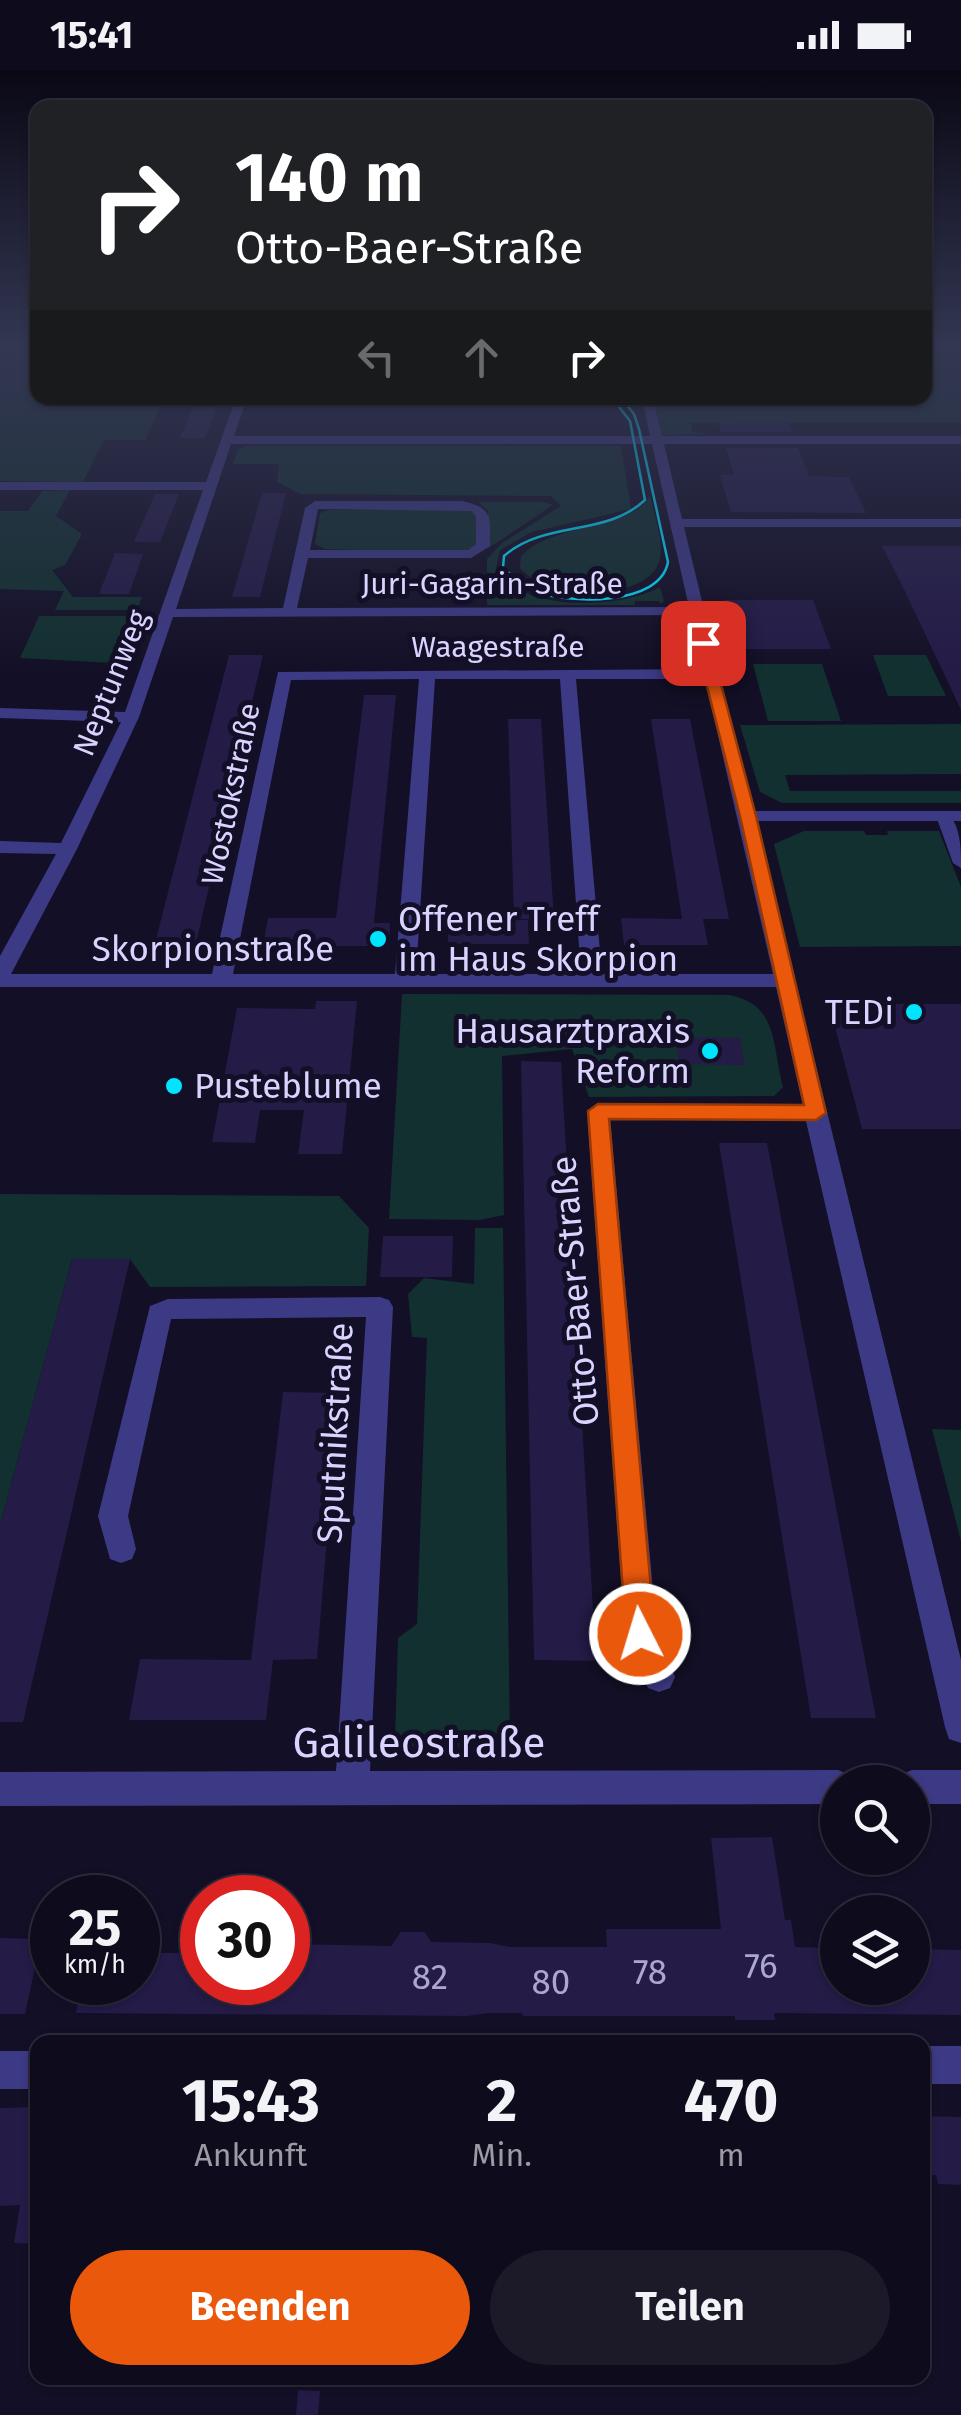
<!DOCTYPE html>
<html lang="de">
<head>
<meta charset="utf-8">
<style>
	body { margin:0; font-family:"Fira Sans",sans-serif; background:#1c1929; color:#f1f3f6; height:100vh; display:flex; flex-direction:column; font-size:38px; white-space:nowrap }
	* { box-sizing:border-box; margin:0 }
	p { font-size:32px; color:#9b9ba3 }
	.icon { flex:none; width:55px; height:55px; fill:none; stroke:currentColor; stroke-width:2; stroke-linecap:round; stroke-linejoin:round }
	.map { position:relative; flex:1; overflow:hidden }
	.details { position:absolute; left:30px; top:1965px; width:900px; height:350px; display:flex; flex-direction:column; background:#0e0b1c; border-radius:20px; box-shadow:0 2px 8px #0004,0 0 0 2px #2e2b3b }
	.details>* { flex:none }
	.guide { position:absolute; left:30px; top:30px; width:902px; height:305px; border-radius:20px; box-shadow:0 2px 8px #0004,0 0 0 2px #2e2b3b; background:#202124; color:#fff; overflow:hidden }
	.fabs { position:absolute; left:820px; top:1695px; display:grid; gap:20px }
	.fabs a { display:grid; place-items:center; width:110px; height:110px; border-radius:50%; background:#0e0b1c; box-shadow:0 2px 8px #0004,0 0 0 2px #2e2b3b; font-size:50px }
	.speed { position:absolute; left:30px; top:1805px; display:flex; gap:20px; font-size:50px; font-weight:700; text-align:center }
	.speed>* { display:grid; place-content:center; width:130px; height:130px; border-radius:50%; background:#0e0b1c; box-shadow:0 2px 8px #0004,0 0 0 2px #2e2b3b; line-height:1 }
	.speed small { font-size:25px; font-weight:400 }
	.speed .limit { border:15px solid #d22; background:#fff; color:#111 }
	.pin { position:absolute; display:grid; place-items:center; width:85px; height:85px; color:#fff; margin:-42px; border-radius:20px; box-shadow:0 5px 15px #0006 }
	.me { position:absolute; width:110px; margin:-55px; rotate:355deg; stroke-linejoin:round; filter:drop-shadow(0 0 8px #0008) }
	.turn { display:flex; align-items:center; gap:35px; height:210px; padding:0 40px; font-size:45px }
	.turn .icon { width:130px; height:130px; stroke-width:2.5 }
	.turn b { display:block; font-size:70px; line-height:85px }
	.lanes { display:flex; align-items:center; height:95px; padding:0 40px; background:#0003; justify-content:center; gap:50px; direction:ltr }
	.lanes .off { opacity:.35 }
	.eta { display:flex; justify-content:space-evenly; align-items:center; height:170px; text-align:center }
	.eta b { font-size:60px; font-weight:700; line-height:70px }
	.action { display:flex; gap:20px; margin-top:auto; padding:20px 40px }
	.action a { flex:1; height:115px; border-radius:60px; background:#ea580c; color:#fff; font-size:40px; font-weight:700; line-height:115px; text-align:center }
	.action a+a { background:#1c1929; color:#f1f3f6 }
	.status { display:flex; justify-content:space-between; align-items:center; height:70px; padding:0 50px; background:#0e0b1c; direction:ltr }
	.status svg { height:28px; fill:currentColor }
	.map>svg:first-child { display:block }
	.green { fill:#12302f }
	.building { fill:#241b47 }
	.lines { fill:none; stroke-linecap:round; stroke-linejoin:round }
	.pedestrian { fill:#3d3a85; fill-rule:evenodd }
	.minor { fill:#3d3a85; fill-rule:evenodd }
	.tram { stroke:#00e5ff; stroke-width:2.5 }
	.route { fill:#ea580c; stroke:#983908; stroke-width:2.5 }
	.poi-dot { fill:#00e5ff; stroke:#130f26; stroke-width:4 }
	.labels { text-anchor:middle; stroke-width:10; stroke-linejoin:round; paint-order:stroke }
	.far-street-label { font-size:30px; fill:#d9d4ff; stroke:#130f26 }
	.poi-label { font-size:35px; fill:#d9d4ff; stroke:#130f26; text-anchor:start }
	.street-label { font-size:35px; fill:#d9d4ff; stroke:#130f26 }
	.near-number-label { font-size:35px; fill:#aca6d1 }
	.near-street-label { font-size:42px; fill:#d9d4ff; stroke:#130f26 }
</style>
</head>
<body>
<div class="status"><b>15:41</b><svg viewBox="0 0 49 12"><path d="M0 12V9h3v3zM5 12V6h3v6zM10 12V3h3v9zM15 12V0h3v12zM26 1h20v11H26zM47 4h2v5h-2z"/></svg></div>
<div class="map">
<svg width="961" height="2345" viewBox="0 0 961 2345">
	<rect width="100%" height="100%" fill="#130f26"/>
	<g class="green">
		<polygon points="0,277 37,277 38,328 229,328 164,329 145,370 104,370 83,412 0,411"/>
		<polygon points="925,277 961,277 961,352 691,353 692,362 710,364 662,365 654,328 925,328"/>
		<path d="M247,376H621L631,439L532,462L500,480L496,498C521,543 621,539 660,517L664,531L660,534L659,531H635V535H487V489L502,473L561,436L551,426L300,424L277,412L279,394H233L238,379Z"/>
		<polygon points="70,420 56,446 82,464 65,495 52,500 73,527 142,527 137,540 55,540 64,521 0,519 0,441 28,441 42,421"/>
		<path d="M650,425C653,443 664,470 660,488C651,534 544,529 520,498L521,486C552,452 636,460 650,425Z"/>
		<polygon points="478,432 544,432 553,435 487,479 488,441"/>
		<polygon points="449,439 473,441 478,447 479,474 465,481 448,482 325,479 315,474 320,443 330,440"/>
		<polygon points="39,546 150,546 132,594 20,588"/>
		<polygon points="873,585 926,585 946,626 888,626"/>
		<polygon points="753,594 822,594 841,651 768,651"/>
		<polygon points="961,654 961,704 785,705 790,721 961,721 961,733 782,733 760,722 740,655"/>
		<polygon points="804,761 864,761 866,765 888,765 887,761 939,761 961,817 961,876 800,877 774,774"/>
		<path d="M402,924L729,925C778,934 772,974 783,1017L774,1026L589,1027L572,979L502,986L504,1145L480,1150L389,1149Z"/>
		<polygon points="0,1124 339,1126 369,1158 366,1216 150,1217 130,1189 72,1189 0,1455"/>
		<polygon points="475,1158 503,1158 510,1675 419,1679 395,1669 398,1568 417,1554 427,1268 412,1267 408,1224 424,1208 474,1214"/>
		<polygon points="932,1359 961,1360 961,1471"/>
	</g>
	<g class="building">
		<polygon points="195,333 217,333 215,344 204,368 180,368"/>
		<polygon points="718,353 788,353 792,362 721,362"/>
		<polygon points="726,378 798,378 809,406 849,407 866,443 731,442 720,405 734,405"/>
		<polygon points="262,423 286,423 260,527 232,527"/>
		<polygon points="155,424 179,424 160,472 134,472"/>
		<polygon points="882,476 961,476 961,640 903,517"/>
		<polygon points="115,483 143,484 129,524 99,524"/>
		<polygon points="724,530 813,530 831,579 737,579"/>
		<polygon points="229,585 263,585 196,873 155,873"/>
		<polygon points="364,625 396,625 374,853 390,853 389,876 263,876 268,848 336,848"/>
		<polygon points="508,649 541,649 554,849 514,849"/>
		<polygon points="651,649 690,649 729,849 703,849 708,875 624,875 621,848 682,849"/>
		<polygon points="448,850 528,850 529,874 448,874"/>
		<polygon points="316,931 357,931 342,1084 298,1084 304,1040 260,1040 255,1073 212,1072 237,938 315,939"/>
		<polygon points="829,934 961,934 961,1059 862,1059"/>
		<polygon points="676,967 740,968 745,995 679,994"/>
		<polygon points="521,991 561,992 596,1591 534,1590"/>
		<polygon points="719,1073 767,1073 876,1648 811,1648"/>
		<polygon points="383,1166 453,1166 452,1207 380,1207"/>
		<polygon points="72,1189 130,1189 23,1652 0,1652 0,1455"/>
		<polygon points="283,1322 339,1323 317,1589 273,1590 266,1650 129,1650 140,1589 251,1590"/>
		<polygon points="772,1767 785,1850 791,1850 795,1877 838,1878 838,1918 912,1918 912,1879 961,1880 961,1945 774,1943 775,1950 735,1950 735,1946 523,1946 522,1943 489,1943 467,1946 76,1943 82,1912 138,1912 138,1883 180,1883 182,1875 202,1875 202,1912 288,1912 288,1874 391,1876 401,1862 425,1862 431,1872 490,1873 510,1877 607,1877 606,1859 721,1859 711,1768"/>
		<polygon points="0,1868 41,1869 25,1944 0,1944"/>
		<polygon points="38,2037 32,2093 38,2093 38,2174 14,2173 20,2135 0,2136 0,2038"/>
		<polygon points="922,2046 961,2047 961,2115 938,2114 936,2105 922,2105"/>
		<polygon points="298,2320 320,2321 318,2345 296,2345"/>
	</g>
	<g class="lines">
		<path class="pedestrian" d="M944,741C961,751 961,779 961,798L953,793L936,746Z"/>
		<g class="minor">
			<path d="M236,328H247L234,366H650L642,328H653L662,366H961V374H664L682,449H961V457H684L753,741H961V751H756L961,1590V1673L949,1669L945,1657L806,1051L610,1049L657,1564L675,1607L670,1618L659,1622L648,1618L625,1564L587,1041L598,1033L803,1035L776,917H0V886L56,784L0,783V771L61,773L121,652L0,648V638L125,642L203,420H0V412H206ZM231,374H652L689,537L297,538L308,488H471L490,476C490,447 494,438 462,431H315L305,438L283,538L176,539ZM318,439L472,441L476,447V474L468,480H310ZM691,545L703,599L278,602L212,904H11L77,779L139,647L173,547ZM419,609L395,904H233L291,610ZM435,609H560L581,904H416ZM576,609H705L773,904H602Z"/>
			<polygon points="380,1227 389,1230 393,1237 370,1701 838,1700 850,1705 853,1712 838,1712 838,1734 0,1736 0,1702 336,1701 366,1247 171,1249 128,1446 136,1479 132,1489 121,1493 110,1489 98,1446 150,1236 168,1229"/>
			<polygon points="912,1700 961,1700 961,1734 912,1734 912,1712 897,1712 900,1705"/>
			<rect x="922" y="1976" width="39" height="38"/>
			<rect x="0" y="1981" width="38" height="38"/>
		</g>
		<path class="tram" d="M612,328L630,351L645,430C606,467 545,450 504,486L503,497C512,507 521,516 534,521C567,534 660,537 668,492L639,359L634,344L621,328"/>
	</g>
	<linearGradient id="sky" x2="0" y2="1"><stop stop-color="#0a0815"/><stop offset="0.46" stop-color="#333752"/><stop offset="1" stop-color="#333752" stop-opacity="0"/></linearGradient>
	<rect width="961" height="605" fill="url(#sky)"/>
	<polygon class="route" points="703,569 710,573 756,746 826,1043 816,1050 609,1049 655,1564 651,1574 640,1578 630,1574 626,1564 588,1041 598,1034 804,1035 740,746 696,573"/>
	<g class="poi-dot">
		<circle cx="378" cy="869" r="10"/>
		<circle cx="914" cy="942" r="10"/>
		<circle cx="710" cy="981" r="10"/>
		<circle cx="174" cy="1016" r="10"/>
	</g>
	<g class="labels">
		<g class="far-street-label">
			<text x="492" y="524">Juri-Gagarin-Straße</text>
			<text x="498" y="587">Waagestraße</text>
			<text transform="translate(111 613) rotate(-68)" y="10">Neptunweg</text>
			<text transform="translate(231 724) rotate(-78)" y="10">Wostokstraße</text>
		</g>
		<g class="poi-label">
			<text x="398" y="861">Offener Treff<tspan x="398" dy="40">im Haus Skorpion</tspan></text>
			<text x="894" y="954" text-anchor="end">TEDi</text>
			<text x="690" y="973" text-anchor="end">Hausarztpraxis<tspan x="690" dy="40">Reform</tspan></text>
			<text x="194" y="1028">Pusteblume</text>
		</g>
		<g class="street-label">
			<text x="213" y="891">Skorpionstraße</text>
			<text transform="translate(575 1221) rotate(-95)" y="12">Otto-Baer-Straße</text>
			<text transform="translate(335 1363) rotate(-87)" y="12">Sputnikstraße</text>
		</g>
		<g class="near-number-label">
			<text x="761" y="1908">76</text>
			<text x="650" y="1914">78</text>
			<text x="430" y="1919">82</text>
			<text x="551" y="1924">80</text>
		</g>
		<g class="near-street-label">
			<text x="419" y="1687">Galileostraße</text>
		</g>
	</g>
</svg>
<div class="fabs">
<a><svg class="icon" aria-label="search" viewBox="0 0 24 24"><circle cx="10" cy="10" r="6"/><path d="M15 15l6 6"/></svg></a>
<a><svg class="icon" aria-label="layers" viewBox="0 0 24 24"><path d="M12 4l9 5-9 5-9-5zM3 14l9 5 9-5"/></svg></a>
</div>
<div class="speed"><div>25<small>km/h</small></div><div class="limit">30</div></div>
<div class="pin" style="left:703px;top:573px;background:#d93025"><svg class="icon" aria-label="arrive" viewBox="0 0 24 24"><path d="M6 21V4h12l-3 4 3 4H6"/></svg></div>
<svg class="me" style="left:640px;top:1564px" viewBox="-20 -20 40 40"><circle r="17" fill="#ea580c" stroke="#fff" stroke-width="3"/><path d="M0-11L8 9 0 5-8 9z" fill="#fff"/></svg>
<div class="guide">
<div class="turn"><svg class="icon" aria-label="right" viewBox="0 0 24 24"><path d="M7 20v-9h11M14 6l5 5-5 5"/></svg><div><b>140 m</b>Otto-Baer-Straße</div></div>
<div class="lanes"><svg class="icon off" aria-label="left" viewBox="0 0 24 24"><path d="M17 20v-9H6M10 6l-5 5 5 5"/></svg><svg class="icon off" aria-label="ahead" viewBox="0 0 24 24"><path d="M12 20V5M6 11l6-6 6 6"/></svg><svg class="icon" aria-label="right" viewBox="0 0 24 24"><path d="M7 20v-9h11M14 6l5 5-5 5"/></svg></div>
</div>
<section class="details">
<div class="eta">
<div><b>15:43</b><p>Ankunft</p></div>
<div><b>2</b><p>Min.</p></div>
<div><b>470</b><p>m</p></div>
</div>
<div class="action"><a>Beenden</a><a>Teilen</a></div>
</section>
</div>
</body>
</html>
